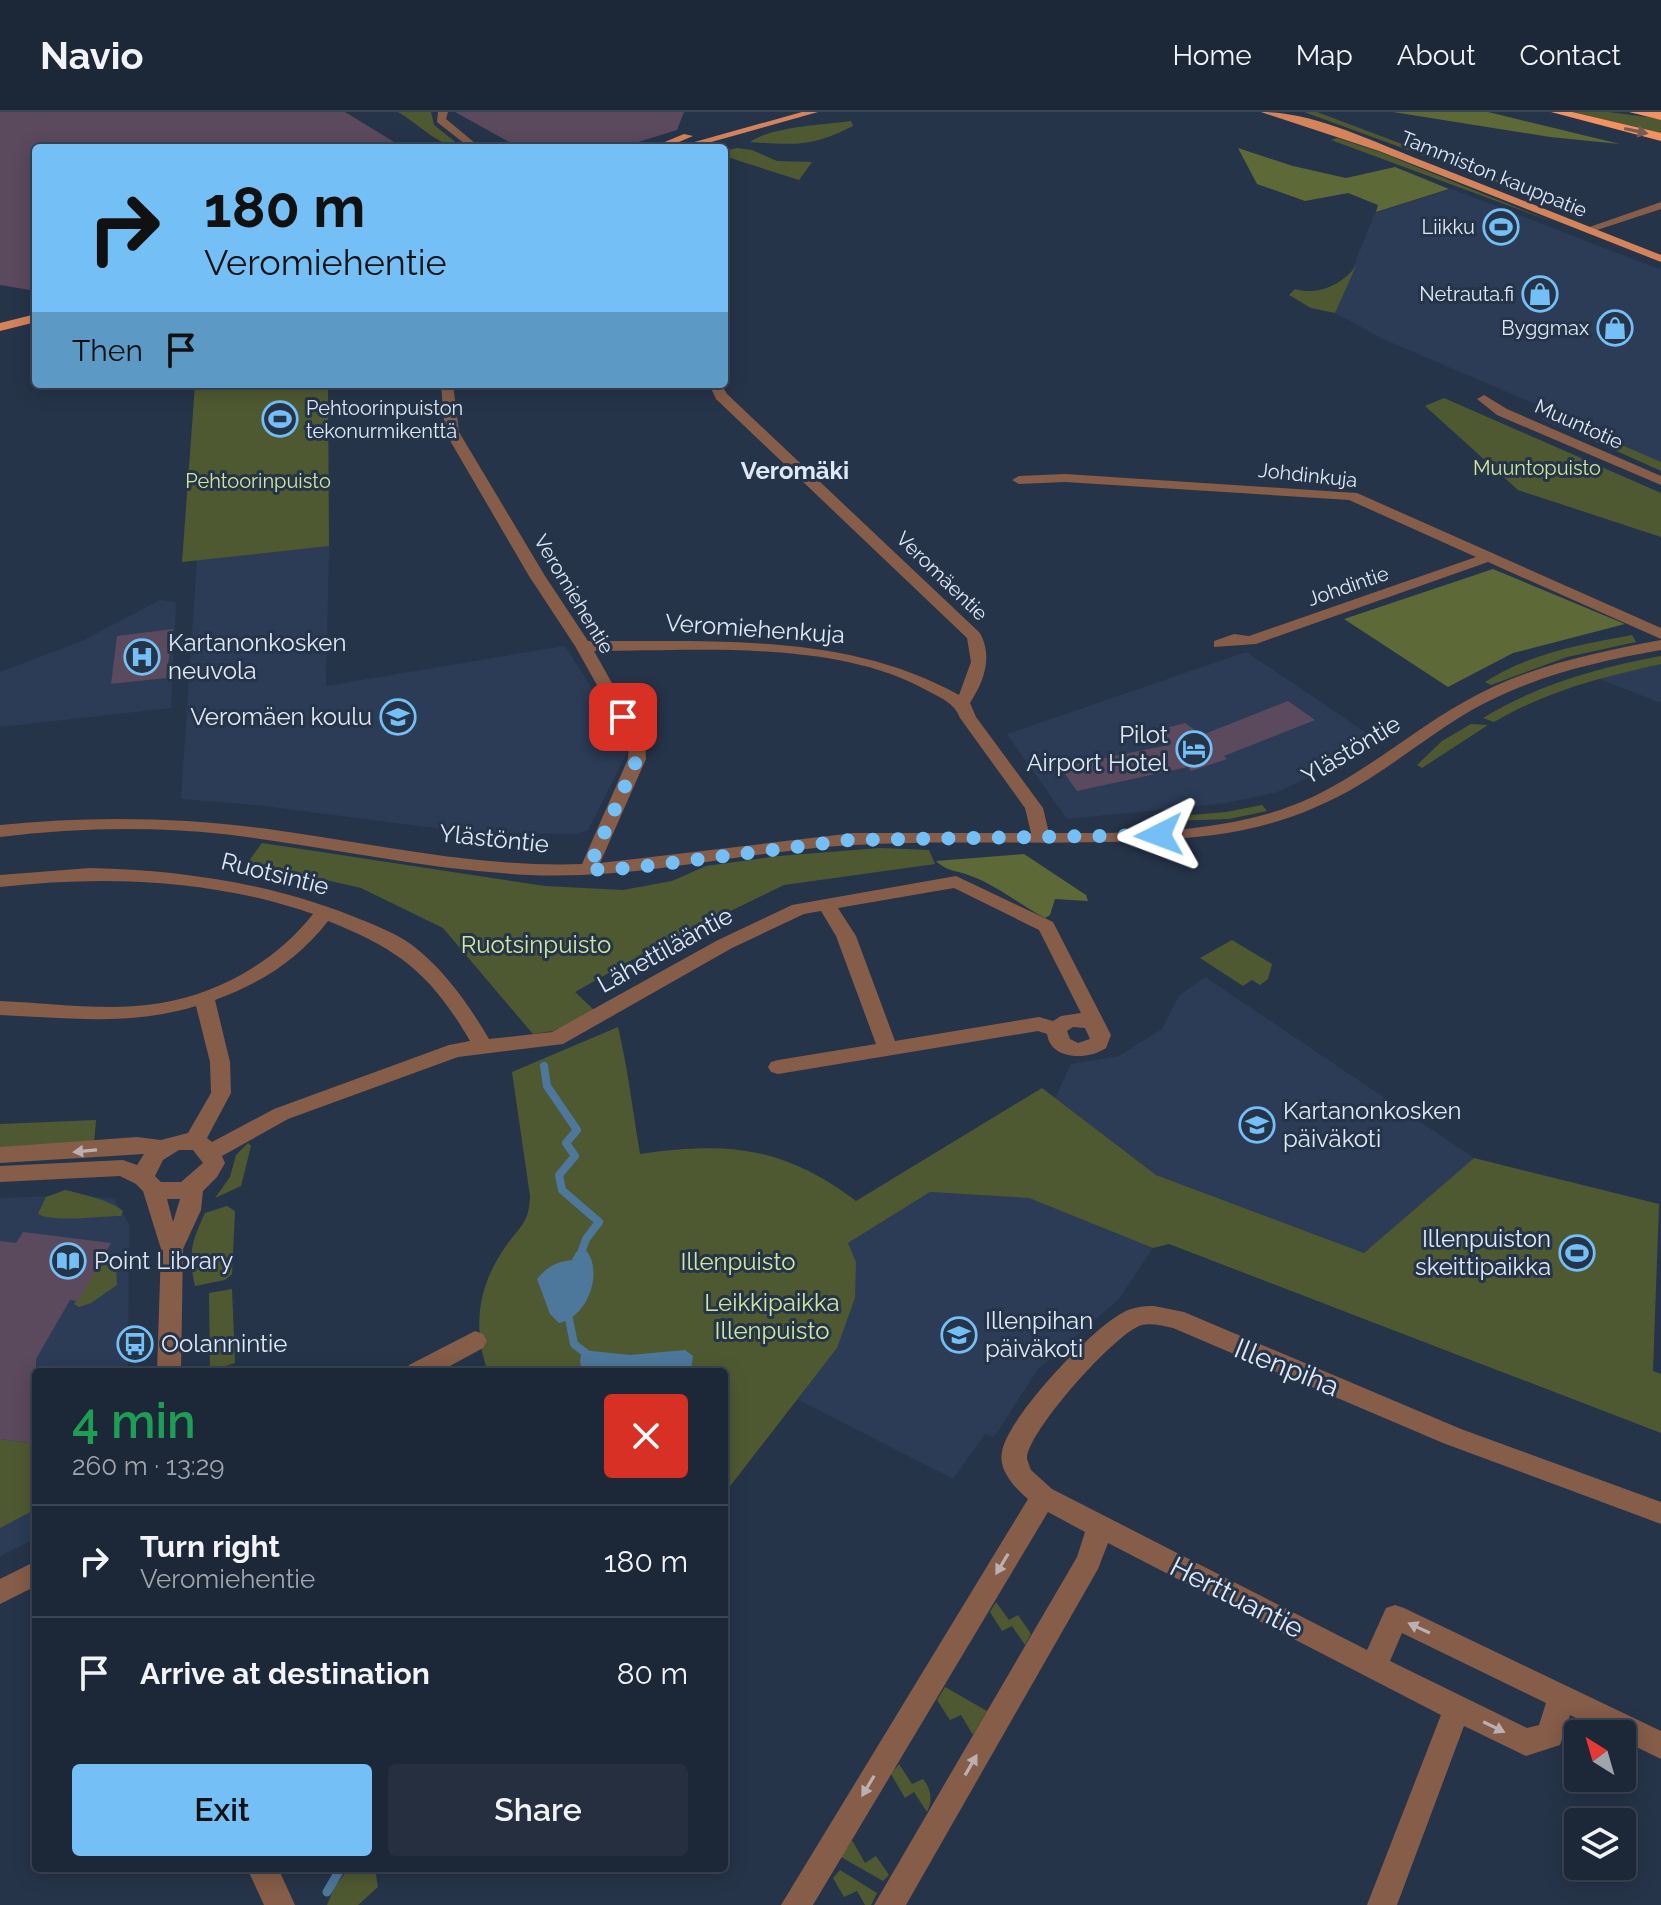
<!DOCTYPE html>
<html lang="en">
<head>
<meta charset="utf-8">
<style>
	body { margin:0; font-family:Raleway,sans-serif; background:#252f3f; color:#f1f3f6; height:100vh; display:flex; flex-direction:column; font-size:30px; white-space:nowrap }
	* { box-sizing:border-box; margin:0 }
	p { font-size:26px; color:#a0a5ad }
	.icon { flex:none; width:44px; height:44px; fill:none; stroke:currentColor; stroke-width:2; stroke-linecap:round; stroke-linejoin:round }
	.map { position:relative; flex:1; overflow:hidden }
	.details { position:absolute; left:32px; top:1256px; width:696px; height:504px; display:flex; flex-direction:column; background:#1c2737; border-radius:8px; box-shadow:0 4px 20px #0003,0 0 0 2px #3a4452 }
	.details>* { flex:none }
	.top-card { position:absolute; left:32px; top:32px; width:696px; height:244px; border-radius:8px; box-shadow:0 4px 20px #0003,0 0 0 2px #3a4452; background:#74c0f6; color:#111; overflow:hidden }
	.needle { width:52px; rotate:323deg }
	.controls { position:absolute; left:1564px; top:1608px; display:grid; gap:16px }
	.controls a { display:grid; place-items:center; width:72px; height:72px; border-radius:8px; background:#1c2737; box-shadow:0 4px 20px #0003,0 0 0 2px #3a4452; font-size:40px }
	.pin { position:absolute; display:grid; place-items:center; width:68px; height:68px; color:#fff; margin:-34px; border-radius:16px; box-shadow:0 4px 12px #0006 }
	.me { position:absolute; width:88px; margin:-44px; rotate:267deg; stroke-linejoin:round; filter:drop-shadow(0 0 6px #0008) }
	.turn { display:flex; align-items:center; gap:28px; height:168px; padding:0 40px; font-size:36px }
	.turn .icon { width:104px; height:104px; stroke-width:2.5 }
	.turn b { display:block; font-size:56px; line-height:68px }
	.then { display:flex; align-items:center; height:76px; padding:0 40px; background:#0003; gap:16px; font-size:30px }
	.round { display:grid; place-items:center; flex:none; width:84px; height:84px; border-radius:8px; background:#252f3f }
	.head { display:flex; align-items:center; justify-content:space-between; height:136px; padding:0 40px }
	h1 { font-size:48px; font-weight:600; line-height:60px; color:#1e9e55 }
	.action { display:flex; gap:16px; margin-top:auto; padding:16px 40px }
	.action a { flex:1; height:92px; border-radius:8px; background:#74c0f6; color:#111; font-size:32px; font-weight:600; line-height:92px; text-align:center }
	.action a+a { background:#252f3f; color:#f1f3f6 }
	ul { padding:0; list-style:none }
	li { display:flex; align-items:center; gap:24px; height:112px; padding:0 40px; border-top:2px solid #3a4452 }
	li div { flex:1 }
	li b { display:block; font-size:30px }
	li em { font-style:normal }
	header { display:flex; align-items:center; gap:48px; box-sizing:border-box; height:112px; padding:0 40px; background:#1c2737; border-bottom:2px solid #3a4452 }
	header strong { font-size:38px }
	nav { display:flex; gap:44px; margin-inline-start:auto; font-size:28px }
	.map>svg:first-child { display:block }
	.built { fill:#2c3c57 }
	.green { fill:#4f5931 }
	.forest { fill:#5d6936 }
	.water { fill:#4d789c }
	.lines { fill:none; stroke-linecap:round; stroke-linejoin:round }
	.stream-far1 { stroke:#4d789c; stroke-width:8 }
	.stream { stroke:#4d789c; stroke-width:9 }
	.building { fill:#5b495e }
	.minor { fill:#855d49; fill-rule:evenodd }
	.major { fill:#d4835a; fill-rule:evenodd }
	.highway { fill:#f39260; fill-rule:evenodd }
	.oneway { fill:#785a52 }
	.oneway2 { fill:#bbb0b1 }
	.route { stroke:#74c0f6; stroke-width:14; stroke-dasharray:0 25.2 }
	.labels { text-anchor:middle; stroke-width:6; stroke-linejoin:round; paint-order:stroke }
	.far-street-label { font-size:20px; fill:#dfe8f6; stroke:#263449 }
	.far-poi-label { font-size:20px; fill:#dfe8f6; stroke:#263449; text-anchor:end }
	.far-park-label { font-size:20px; fill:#d2e697; stroke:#263449 }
	.far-quarter-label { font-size:24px; font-weight:bold; fill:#dfe8f6; stroke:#263449 }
	.street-label { font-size:24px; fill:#dfe8f6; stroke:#263449 }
	.poi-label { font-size:24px; fill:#dfe8f6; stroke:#263449; text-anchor:start }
	.park-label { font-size:24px; fill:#d2e697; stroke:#263449 }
	.near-street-label { font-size:28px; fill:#dfe8f6; stroke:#263449 }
</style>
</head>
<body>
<header>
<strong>Navio</strong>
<nav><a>Home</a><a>Map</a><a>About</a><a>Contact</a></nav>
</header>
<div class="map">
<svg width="1661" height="1793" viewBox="0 0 1661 1793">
	<rect width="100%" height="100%" fill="#263449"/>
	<g class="built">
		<polygon points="1452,77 1661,158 1661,358 1540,307 1552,299 1383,227 1335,201 1375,101"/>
		<polygon points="329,434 326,574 565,534 629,636 588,718 576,722 473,721 256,693 181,687 197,448"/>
		<polygon points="160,488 176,490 171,596 0,615 0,560 82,529"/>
		<polygon points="1246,540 1377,628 1333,654 1275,681 1226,691 1067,707 1007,622"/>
		<polygon points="1661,552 1661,591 1597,566"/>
		<polygon points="1205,865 1474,1046 1364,1141 1156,1063 1055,986 1071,952 1119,944 1162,917 1179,884"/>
		<polygon points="930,1080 1029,1086 1153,1136 1119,1187 1038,1257 994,1325 985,1322 953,1367 797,1287 837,1236 855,1186 855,1150 848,1131"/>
		<polygon points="80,1083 114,1087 129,1112 128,1260 36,1260 36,1426 0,1444 0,1086"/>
	</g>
	<g class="green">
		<path d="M398,0H431L434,13L463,36C440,36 418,11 398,0Z"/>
		<polygon points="1304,0 1317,0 1580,99 1578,100"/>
		<polygon points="1564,0 1609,0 1661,7 1661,23"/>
		<path d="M851,9L853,14C811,35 796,33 750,30C773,14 824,13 851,9Z"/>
		<polygon points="1337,26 1380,40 1550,109 1331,28"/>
		<polygon points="737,36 752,38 777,49 812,50 799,68 724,44 724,39"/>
		<path d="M1356,154L1335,201L1311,196L1289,183L1295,177C1318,184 1343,172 1356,154Z"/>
		<polygon points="193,272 328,272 329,434 182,450 195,273"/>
		<polygon points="1444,286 1661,381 1661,425 1518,378 1425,294"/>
		<polygon points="1592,315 1601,318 1596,322 1661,350 1661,359 1577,321"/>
		<path d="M1632,523L1636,530L1567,545L1491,573L1485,570C1530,541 1580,533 1632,523Z"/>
		<path d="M1661,544V552C1603,565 1546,579 1494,610L1483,606C1539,572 1597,556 1661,544Z"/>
		<polygon points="1471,612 1488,613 1422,656 1417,653 1442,629"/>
		<polygon points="1262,693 1267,699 1229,707 1170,709 1168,705 1226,700"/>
		<polygon points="262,731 545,774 623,778 672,769 706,754 779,744 880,736 929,738 935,752 784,773 646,840 575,880 595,899 553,919 533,922 443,816 361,776 248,750"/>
		<polygon points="1232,828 1272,852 1268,867 1260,873 1252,868 1243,874 1200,846"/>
		<path d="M618,915C628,958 633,1000 640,1042C728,1029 784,1035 856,1089L1042,976L1156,1063L1364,1141L1474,1046L1659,1092L1653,1259L1661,1262V1321L1169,1132L1153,1136L1029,1086L930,1080L848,1131L856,1150L855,1186L837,1236L724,1382V1260H488C472,1215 478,1173 506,1134C521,1113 529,1111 530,1084L512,960Z"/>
		<polygon points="96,1008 94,1032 0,1037 0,1012"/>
		<polygon points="248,1031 251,1034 241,1074 215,1086 230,1065 236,1043"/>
		<path d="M65,1078C82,1082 110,1088 123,1099L121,1104C100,1104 54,1111 38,1102L46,1085Z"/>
		<path d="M227,1094L235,1099L232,1162L225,1168L195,1174C188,1142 191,1131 205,1101Z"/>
		<polygon points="101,1149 116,1152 117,1173 91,1191 79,1195 74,1192"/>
		<polygon points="232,1177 235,1251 213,1258 210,1256 209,1181"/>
		<polygon points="0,1327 36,1332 36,1397 0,1416"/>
		<polygon points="996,1490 1009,1508 1018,1503 1031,1522 1025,1533 1012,1514 1002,1519 990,1500"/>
		<polygon points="945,1575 987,1599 973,1623 961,1603 950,1608 937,1588"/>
		<path d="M899,1652L912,1672L923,1667C931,1677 933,1688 927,1700L914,1680L905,1686L891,1662Z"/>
		<polygon points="852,1728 865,1751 876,1744 889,1763 883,1769 841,1745"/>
		<polygon points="349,1756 375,1756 378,1775 358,1793 327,1793 335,1774"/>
		<polygon points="840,1758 877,1781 871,1793 865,1793 857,1779 844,1785 833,1766"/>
	</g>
	<g class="forest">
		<polygon points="1393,0 1488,0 1620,32 1550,25"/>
		<polygon points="1238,36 1293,54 1346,66 1395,55 1449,77 1376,100 1378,93 1348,81 1305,89 1257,72"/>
		<polygon points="1493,457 1625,512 1513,541 1448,575 1344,507"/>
		<path d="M1024,742L1086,783L1088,789L1055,787L1050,803L1045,806C1020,793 998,774 971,764C956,758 948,760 936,749Z"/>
	</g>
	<g class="water">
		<path d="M585,1137C605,1159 587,1206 559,1211L550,1202L537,1167C548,1154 556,1150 572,1148L576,1140Z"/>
		<polygon points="582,1238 630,1243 685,1238 693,1244 691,1260 582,1260 580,1249"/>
	</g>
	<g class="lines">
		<g class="stream-far1">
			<polyline points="544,954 547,974 577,1018 566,1031 575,1044 559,1063 562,1078 599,1110 586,1127 580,1144"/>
			<polyline points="568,1202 574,1232 587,1242"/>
		</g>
		<polyline class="stream" points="327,1780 341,1756"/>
	</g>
	<g class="building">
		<polygon points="0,0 345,0 404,36 36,36 36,179 0,173"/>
		<polygon points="455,0 684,0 677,18 619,36 520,36"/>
		<polygon points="173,517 166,566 111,572 117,524"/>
		<polygon points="1288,589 1315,608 1224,644 1227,647 1191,659 1188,655 1077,679 1060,655 1164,634 1154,619 1185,611 1202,623"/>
		<polygon points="23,1120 111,1131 78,1189 70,1188 36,1247 36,1332 0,1327 0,1129 16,1131"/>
	</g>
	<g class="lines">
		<g class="minor">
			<polygon points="438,0 448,0 446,7 481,36 470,36 437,10"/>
			<polygon points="1661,90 1661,97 1591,120 1581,118"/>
			<path d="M441,272H453L459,320L545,464L588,529C713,530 846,520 959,583L971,550L967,526L716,287L709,272H721L727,282L980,521C993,545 984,569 970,591L976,605L1043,696L1049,721C1129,721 1216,722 1291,694C1355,670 1405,623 1464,590C1524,555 1593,541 1661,528V538C1599,549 1538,563 1481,593C1438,616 1401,648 1359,673C1314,700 1266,716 1214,723C1094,737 974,726 854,733C745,739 639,768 529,763C426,758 325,734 223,722C149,714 74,716 0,725V713C87,704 174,705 261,716C367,730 474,756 582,752L628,647L629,630L575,534L529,464L445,320ZM594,539C697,539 836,527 928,579C943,587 954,591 960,606L1025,696L1031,721H854L600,751L646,647L645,630Z"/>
			<polygon points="1484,283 1507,297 1661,364 1661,373 1497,303 1477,287"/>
			<polygon points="1065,362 1357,381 1661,516 1661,527 1488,450 1256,532 1214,535 1214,529 1234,522 1249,524 1476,445 1349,388 1065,370 1019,372 1012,368 1019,364"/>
			<path d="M90,756C180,758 269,771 352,804C372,812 394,820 412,833C444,857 469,893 489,927L552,920L718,828L792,793L956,764L1053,810L1111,923L1106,936C1089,948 1051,949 1047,922L1038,919L778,962L771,960L768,955L771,950L778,948L876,932L836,824L821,799L804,802L732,836L563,932L458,945L288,1007L222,1044L225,1051L217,1065L203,1079L201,1098L183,1137L181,1260H157L161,1137L143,1079L136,1072L120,1064L0,1070V1054L123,1048L137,1053L144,1042L0,1051V1035L137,1025L161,1028L188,1021L211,981L210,950L196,894C132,914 66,906 0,903V889C52,891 109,900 161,891C220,881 276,849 313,802C212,767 106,763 0,775V763ZM954,776L1039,818L1081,901L1061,904L1053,909L1039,905L895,929L856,824L838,796ZM328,809C399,837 431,862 470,929L449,933L274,997L212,1030L207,1026L231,981L230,950L215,888C261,871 298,848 328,809ZM1073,915L1085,916L1090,927L1078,931L1070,927L1067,919ZM179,1038H193L203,1051L181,1070H161L155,1064L163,1048ZM167,1087H180L173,1110Z"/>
			<path d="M1154,1194L1184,1200L1461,1317L1661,1390V1412L1443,1331L1173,1216C1164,1214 1152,1211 1142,1213C1117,1219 1026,1321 1027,1347L1031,1358L1052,1377L1367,1538L1386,1496L1395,1493L1404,1496L1661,1619V1647L1622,1628V1622H1609L1570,1603L1560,1633L1526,1644L1464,1614L1397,1793H1367L1441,1603L1108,1431L1098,1457L906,1793H874L1077,1445L1085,1420L1048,1400L813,1793H781L1028,1387C1015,1376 998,1358 1002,1340C1007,1306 1093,1215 1124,1200C1133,1195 1144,1194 1154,1194ZM1402,1521L1546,1591L1539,1613L1527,1616L1390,1549Z"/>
			<polygon points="475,1219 483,1222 487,1229 483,1236 439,1260 406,1260 409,1253"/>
			<polygon points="36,1449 36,1474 0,1492 0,1467"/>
			<polygon points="247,1756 278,1756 295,1793 264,1793"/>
		</g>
		<g class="major">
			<polygon points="802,0 818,0 690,36 673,36"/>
			<path d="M1261,0C1315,0 1373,30 1423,49C1502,80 1582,112 1661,143V150L1379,39Z"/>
			<polygon points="684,22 693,24 665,36 650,36"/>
			<polygon points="36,202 36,210 0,219 0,211"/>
		</g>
		<g class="highway">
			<polygon points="1551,0 1572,0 1661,21 1661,29"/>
			<polygon points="1629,0 1661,0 1661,8"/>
		</g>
	</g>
	<defs><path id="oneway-solid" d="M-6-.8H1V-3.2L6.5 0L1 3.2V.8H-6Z" transform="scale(2)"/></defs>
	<use class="oneway" href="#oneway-solid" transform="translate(1636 19) rotate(12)"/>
	<g class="oneway2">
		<use href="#oneway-solid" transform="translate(85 1039) rotate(175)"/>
		<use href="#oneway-solid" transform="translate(1002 1452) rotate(121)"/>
		<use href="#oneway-solid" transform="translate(1419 1516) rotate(-155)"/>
		<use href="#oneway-solid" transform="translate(1494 1615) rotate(26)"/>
		<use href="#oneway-solid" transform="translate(971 1653) rotate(-60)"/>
		<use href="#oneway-solid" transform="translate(868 1674) rotate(121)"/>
	</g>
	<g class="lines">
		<polyline class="route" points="623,605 637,630 637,647 588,758 631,756 850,728 1159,723"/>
	</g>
	<defs>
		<symbol id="stadium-ring" viewBox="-11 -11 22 22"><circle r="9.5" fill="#263449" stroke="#74c0f6" stroke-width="1.5"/><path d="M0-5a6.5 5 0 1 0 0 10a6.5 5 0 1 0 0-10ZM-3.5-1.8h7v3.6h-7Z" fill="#74c0f6"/></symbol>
		<symbol id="shop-ring" viewBox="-11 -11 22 22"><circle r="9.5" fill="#263449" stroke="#74c0f6" stroke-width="1.5"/><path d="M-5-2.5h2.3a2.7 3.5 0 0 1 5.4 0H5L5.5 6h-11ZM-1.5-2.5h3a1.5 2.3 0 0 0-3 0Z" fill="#74c0f6"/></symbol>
		<symbol id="hospital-ring" viewBox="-11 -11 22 22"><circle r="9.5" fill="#263449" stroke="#74c0f6" stroke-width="1.5"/><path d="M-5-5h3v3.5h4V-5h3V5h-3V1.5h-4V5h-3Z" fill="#74c0f6"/></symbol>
		<symbol id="school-ring" viewBox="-11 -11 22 22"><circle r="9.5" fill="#263449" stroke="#74c0f6" stroke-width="1.5"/><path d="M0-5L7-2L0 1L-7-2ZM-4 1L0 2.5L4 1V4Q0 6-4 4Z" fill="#74c0f6"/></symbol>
		<symbol id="hotel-ring" viewBox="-11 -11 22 22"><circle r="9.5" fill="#263449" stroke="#74c0f6" stroke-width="1.5"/><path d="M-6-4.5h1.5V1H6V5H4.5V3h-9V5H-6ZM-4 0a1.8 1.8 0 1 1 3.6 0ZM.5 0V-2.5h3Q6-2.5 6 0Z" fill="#74c0f6"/></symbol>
		<symbol id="library-ring" viewBox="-11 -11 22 22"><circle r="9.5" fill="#263449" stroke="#74c0f6" stroke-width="1.5"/><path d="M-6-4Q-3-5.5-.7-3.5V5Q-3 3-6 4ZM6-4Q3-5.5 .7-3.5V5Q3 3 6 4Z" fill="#74c0f6"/></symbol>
		<symbol id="bus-ring" viewBox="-11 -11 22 22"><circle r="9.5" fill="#263449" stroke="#74c0f6" stroke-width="1.5"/><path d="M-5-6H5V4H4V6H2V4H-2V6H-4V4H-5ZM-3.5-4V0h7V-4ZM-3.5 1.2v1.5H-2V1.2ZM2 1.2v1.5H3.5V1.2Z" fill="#74c0f6"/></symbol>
	</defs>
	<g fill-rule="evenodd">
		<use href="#stadium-ring" x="1481" y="95" width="40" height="40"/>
		<use href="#shop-ring" x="1520" y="162" width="40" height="40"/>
		<use href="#shop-ring" x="1595" y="196" width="40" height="40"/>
		<use href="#stadium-ring" x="260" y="287" width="40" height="40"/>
		<use href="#hospital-ring" x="122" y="525" width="40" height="40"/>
		<use href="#school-ring" x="378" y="585" width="40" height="40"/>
		<use href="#hotel-ring" x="1174" y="617" width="40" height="40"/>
		<use href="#school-ring" x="1237" y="993" width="40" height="40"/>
		<use href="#stadium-ring" x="1557" y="1121" width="40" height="40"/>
		<use href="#library-ring" x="48" y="1129" width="40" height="40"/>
		<use href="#school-ring" x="939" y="1203" width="40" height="40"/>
		<use href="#bus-ring" x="115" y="1212" width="40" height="40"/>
	</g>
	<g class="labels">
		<g class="far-street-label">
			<text transform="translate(1494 62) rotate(22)" y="7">Tammiston kauppatie</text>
			<text transform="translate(1579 312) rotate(24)" y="7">Muuntotie</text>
			<text transform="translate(1308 363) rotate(6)" y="7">Johdinkuja</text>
			<text transform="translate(942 464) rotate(44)" y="7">Veromäentie</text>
			<text transform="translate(1348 474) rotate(-19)" y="7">Johdintie</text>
			<text transform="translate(574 482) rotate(59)" y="7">Veromiehentie</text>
		</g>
		<g class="far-poi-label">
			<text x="1475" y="122">Liikku</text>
			<text x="1514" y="189">Netrauta.fi</text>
			<text x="1589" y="223">Byggmax</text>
			<text x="306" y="303" text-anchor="start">Pehtoorinpuiston<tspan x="306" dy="23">tekonurmikenttä</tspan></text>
		</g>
		<g class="far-park-label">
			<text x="1537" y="363">Muuntopuisto</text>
			<text x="258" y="376">Pehtoorinpuisto</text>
		</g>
		<g class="far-quarter-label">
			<text x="795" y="367">Veromäki</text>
		</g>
		<g class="street-label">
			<text transform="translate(755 517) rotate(4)" y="8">Veromiehenkuja</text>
			<text transform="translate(1351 638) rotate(-31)" y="8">Ylästöntie</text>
			<text transform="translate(494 727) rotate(6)" y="8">Ylästöntie</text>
			<text transform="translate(275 762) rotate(14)" y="8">Ruotsintie</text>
			<text transform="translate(665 838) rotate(-29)" y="8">Lähettilääntie</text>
		</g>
		<g class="poi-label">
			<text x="168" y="539">Kartanonkosken<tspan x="168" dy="28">neuvola</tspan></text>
			<text x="372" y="613" text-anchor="end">Veromäen koulu</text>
			<text x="1168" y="631" text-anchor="end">Pilot<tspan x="1168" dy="28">Airport Hotel</tspan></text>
			<text x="1283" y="1007">Kartanonkosken<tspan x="1283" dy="28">päiväkoti</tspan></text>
			<text x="1551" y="1135" text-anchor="end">Illenpuiston<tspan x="1551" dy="28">skeittipaikka</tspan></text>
			<text x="94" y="1157">Point Library</text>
			<text x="985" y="1217">Illenpihan<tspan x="985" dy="28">päiväkoti</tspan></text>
			<text x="161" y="1240">Oolannintie</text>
		</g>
		<g class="park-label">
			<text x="536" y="841">Ruotsinpuisto</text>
			<text x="738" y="1158">Illenpuisto</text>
			<text x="772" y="1199">Leikkipaikka<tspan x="772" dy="28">Illenpuisto</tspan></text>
		</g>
		<g class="near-street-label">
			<text transform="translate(1287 1255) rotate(22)" y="10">Illenpiha</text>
			<text transform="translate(1237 1485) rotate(27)" y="10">Herttuantie</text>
		</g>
	</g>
</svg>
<div class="controls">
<a><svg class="needle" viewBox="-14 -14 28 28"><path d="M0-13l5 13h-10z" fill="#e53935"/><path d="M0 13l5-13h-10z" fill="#a0a5ad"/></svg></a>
<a><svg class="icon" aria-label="layers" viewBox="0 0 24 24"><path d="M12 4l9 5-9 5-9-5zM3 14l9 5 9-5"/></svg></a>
</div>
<div class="pin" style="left:623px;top:605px;background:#d93025"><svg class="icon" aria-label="arrive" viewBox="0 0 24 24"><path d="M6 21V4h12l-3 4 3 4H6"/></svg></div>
<svg class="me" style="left:1159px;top:723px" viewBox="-20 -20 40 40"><path d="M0-17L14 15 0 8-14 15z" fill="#74c0f6" stroke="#fff" stroke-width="4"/></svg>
<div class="top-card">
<div class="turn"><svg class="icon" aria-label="right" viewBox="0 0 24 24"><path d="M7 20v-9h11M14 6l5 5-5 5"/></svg><div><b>180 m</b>Veromiehentie</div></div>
<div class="then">Then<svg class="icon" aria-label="arrive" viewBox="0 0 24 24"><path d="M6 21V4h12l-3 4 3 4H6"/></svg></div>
</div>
<section class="details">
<div class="head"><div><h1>4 min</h1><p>260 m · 13:29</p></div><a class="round" style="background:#d93025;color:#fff"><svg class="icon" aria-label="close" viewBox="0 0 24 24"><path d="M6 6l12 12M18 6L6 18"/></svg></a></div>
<ul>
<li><svg class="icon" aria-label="right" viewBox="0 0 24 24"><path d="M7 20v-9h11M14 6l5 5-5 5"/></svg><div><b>Turn right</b><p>Veromiehentie</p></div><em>180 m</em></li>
<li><svg class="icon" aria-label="arrive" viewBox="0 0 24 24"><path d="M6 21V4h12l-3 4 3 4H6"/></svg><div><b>Arrive at destination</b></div><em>80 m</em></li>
</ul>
<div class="action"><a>Exit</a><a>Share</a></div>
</section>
</div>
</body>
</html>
